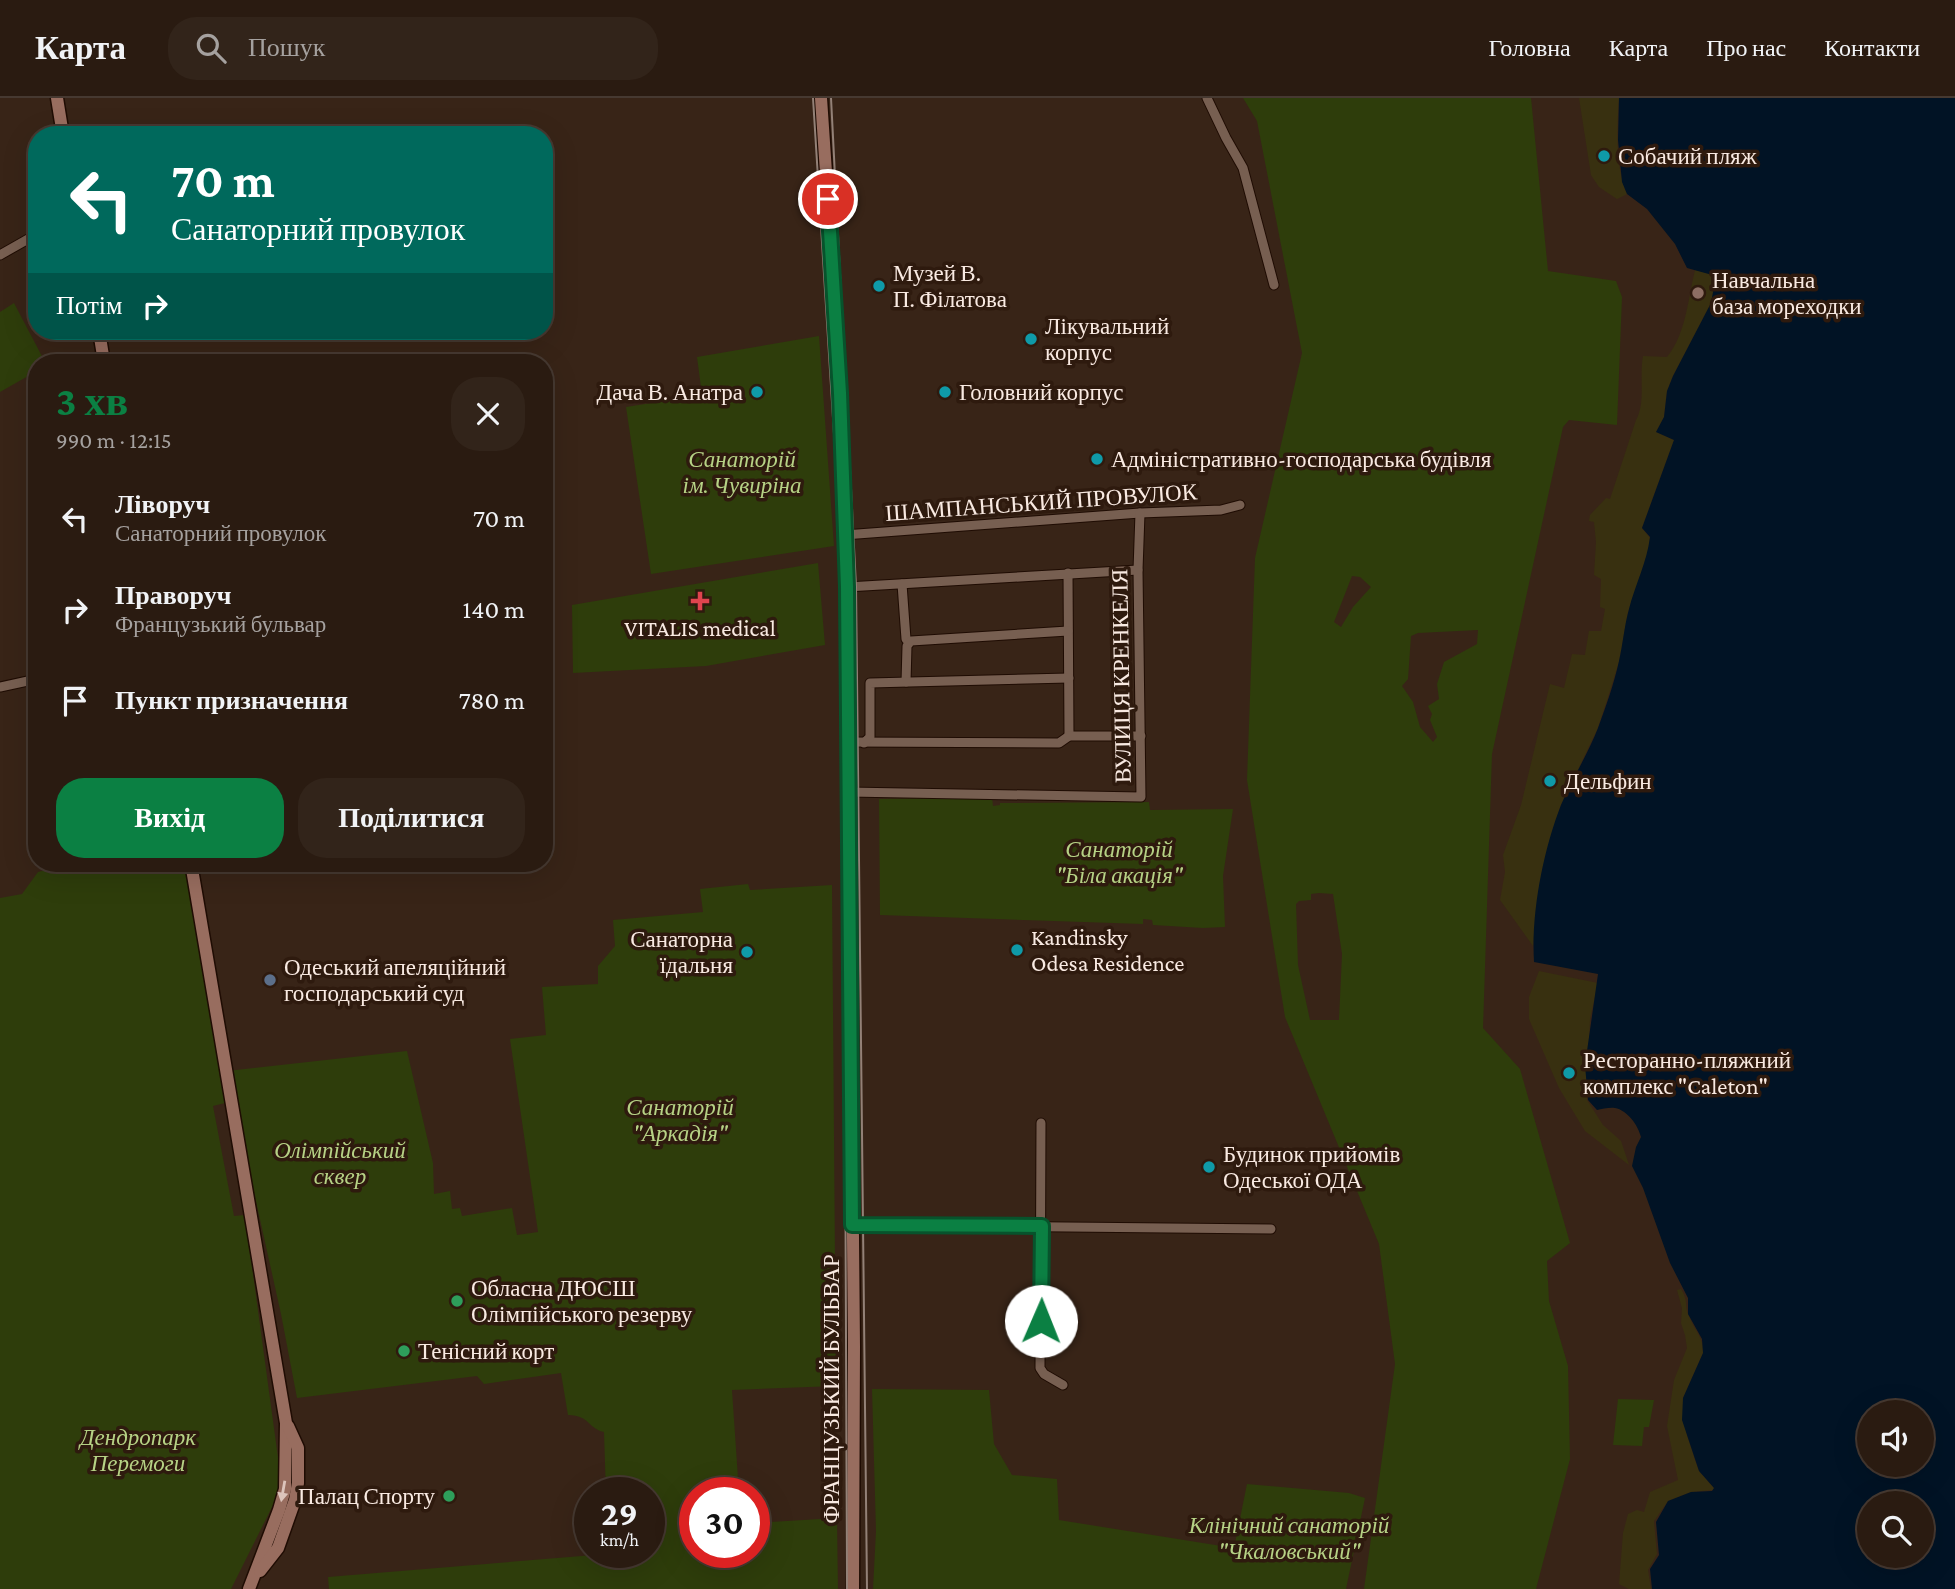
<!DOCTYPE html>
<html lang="uk">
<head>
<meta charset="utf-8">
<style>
	body { margin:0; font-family:"Crimson Pro",serif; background:#32241a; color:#f1f3f6; height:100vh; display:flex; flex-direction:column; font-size:26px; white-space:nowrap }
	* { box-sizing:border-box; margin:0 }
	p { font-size:23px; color:#a5a19f }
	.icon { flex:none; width:38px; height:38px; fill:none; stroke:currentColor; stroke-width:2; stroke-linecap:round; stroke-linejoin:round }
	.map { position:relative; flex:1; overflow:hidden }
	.sheet { position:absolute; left:28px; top:256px; width:525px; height:518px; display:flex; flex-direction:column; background:#2a1b11; border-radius:28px; box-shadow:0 7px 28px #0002,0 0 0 2px #463931 }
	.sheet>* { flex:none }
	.hud { position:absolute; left:28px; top:28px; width:525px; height:214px; border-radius:28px; box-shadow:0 7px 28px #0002,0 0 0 2px #463931; background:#00695c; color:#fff; overflow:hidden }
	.tools { position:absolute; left:1857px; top:1302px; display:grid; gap:14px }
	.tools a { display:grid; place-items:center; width:77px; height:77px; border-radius:50%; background:#2a1b11; box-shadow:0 7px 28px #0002,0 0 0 2px #463931; font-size:35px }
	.speed { position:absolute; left:574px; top:1379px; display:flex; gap:14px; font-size:35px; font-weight:700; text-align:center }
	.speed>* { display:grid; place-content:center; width:91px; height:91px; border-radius:50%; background:#2a1b11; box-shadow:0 7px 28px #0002,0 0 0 2px #463931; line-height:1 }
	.speed small { font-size:18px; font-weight:400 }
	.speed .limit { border:10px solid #d22; background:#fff; color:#111 }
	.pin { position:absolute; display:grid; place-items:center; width:60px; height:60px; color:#fff; margin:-30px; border:4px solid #fff; border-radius:50%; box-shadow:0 2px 7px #0007 }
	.me { position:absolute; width:77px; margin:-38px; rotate:1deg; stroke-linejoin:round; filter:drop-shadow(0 0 5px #0008) }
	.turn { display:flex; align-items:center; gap:24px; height:147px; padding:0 28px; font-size:32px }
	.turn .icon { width:91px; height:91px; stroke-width:2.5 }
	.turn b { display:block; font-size:49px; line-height:60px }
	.then { display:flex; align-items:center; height:66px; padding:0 28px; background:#0003; gap:14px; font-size:26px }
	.round { display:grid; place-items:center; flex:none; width:74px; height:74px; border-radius:28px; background:#32241a }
	.summary { display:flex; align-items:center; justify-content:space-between; height:119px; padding:0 28px }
	h1 { font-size:42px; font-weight:700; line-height:52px; color:#0b8043 }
	.cta { display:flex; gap:14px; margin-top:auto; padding:14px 28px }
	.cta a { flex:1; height:80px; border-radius:28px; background:#0b8043; color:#fff; font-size:28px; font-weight:700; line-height:80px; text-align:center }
	.cta a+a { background:#32241a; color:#f1f3f6 }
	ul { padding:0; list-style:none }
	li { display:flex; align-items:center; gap:21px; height:91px; padding:0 28px }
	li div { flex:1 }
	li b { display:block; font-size:26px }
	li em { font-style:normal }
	header { display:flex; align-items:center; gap:42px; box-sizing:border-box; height:98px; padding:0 35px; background:#2a1b11; border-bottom:2px solid #463931 }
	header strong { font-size:33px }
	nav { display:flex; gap:38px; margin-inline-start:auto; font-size:24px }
	.search { width:490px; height:63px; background:#32241a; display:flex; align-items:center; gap:18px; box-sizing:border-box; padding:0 24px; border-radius:28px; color:#a5a19f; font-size:26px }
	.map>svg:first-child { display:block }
	.green { fill:#2e3d0b; fill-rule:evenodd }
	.sand { fill:#383010 }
	.water { fill:#011325; fill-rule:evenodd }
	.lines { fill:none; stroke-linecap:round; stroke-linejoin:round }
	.street-casing { stroke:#1f0c03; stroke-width:11 }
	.secondary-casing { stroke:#1f0c03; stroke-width:15 }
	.street { stroke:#775f51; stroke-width:9 }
	.secondary { stroke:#986d5f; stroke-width:12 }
	.tram { stroke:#938177; stroke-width:2 }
	.oneway { fill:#dcc4bb }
	.route-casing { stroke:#07532c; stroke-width:18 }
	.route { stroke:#0b8043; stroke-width:12 }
	.culture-dot { fill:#0f9aa8; stroke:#2e1a0e; stroke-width:2.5 }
	.education-dot { fill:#8d6e63; stroke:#2e1a0e; stroke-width:2.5 }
	.health-dot { fill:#e0444e; stroke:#2e1a0e; stroke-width:2.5 }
	.service-dot { fill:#5c6f8a; stroke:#2e1a0e; stroke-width:2.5 }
	.leisure-dot { fill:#2e9e5b; stroke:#2e1a0e; stroke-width:2.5 }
	.labels { text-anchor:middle; stroke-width:7; stroke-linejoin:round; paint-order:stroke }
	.poi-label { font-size:23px; fill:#f9eae2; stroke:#2e1a0e; text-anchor:start }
	.park-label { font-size:23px; font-style:italic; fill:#b6d285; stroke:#2e1a0e }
	.street-label { font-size:23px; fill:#f9eae2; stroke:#2e1a0e }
</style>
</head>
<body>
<header>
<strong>Карта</strong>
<div class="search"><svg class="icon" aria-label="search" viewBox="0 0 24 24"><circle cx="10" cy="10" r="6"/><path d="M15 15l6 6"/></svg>Пошук</div>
<nav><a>Головна</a><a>Карта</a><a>Про нас</a><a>Контакти</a></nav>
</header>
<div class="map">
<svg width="1955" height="1491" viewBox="0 0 1955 1491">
	<rect width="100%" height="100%" fill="#382417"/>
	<g class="green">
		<path d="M1243,0H1531L1548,173L1616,183L1622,199L1617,327L1569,322L1563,329L1492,656L1483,930L1520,971L1570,1145L1547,1163L1549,1203L1568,1268L1570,1361L1536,1491H1364L1395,1266L1379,1146L1285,919L1247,682L1255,460L1302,255L1257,23ZM1352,478L1360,479L1371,489L1353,509L1341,529L1334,524ZM1478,532L1477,546L1444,564L1437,586L1439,601L1428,608L1432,616L1430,622L1437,639L1433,644L1420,629L1413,604L1402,588L1408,581L1411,538L1418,535ZM1319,795L1333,796L1342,856L1339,922H1310L1298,867L1296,806L1299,803L1311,802V796Z"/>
		<polygon points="14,205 45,264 37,264 37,273 0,294 0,214"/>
		<polygon points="819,238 834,448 651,476 626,309 702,297 697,259"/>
		<polygon points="818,465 825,547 706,568 573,575 572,507"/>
		<polygon points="544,575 551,594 549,723 544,738"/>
		<polygon points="992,699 993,708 1000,707 1000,705 1149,704 1150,712 1233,711 1223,778 1225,829 1203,830 1153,827 1152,822 1143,821 1143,826 880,817 879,701"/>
		<polygon points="74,765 189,765 229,1004 213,1008 234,1118 245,1117 282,1389 231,1491 0,1491 0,800 22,796 38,774"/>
		<path d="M748,786L750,792L832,787L836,1288L732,1292L739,1395H695V1454H754V1425L837,1420L838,1491H329L328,1479L594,1457L595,1454H649V1395H606L604,1334C587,1330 591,1318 568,1317L561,1275L484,1286L477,1278L297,1300L281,1216L227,973L407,953L433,1065L434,1096L450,1093L452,1111L460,1110L462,1118L512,1110L517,1137L538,1134L510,941L546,937L542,889L598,886V868L615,848L613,822L703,814L700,791Z"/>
		<polygon points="872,1291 989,1292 994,1346 1012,1377 1057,1381 1059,1422 1234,1450 1247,1386 1349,1395 1365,1400 1346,1491 873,1491 876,1433"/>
		<polygon points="1618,1301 1654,1302 1649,1329 1644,1329 1642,1348 1613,1347"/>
	</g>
	<g class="sand">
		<path d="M1579,0H1619C1617,31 1615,67 1627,96L1617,101L1599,89L1591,77Z"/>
		<path d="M1695,172L1717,177L1711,205L1673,278L1667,293L1664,319L1656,334L1674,342L1642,430L1650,440L1648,454L1628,514L1619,564L1608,599L1597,632L1560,709L1542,772L1533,848L1500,802L1505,774L1503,757L1521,707L1550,586L1564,590L1572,556L1585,557L1589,533H1601L1605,511L1600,509L1601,481L1594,477L1596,444L1594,424L1589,423L1590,417L1606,400L1610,401L1636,322C1646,304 1639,279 1643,258L1667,259C1686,236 1688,201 1695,172Z"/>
		<polygon points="1539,873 1598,885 1590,921 1587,1002 1603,1027 1621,1043 1629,1067 1585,1033 1559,990 1529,921 1529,899"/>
		<path d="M1681,1191C1689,1204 1684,1208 1689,1218C1694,1232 1704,1240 1703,1255L1683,1300L1687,1337L1695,1362L1699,1373L1714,1390L1713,1392L1691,1394L1668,1403L1654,1423L1657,1456L1648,1472L1651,1491H1629L1619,1486L1623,1435L1628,1416L1637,1412L1644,1414L1650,1394L1678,1382L1667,1328L1674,1282L1687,1250L1685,1237L1681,1225L1682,1210L1677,1192Z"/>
	</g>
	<path class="water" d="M1619,0H1955V1491H1652L1650,1471L1659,1457L1656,1424L1668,1403L1691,1394L1712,1393L1714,1390L1699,1373L1682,1322L1683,1300L1703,1255L1702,1241L1688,1216V1200L1670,1165L1643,1090L1632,1068L1636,1049L1641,1039C1638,1027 1627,1012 1615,1010C1610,1009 1602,1011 1597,1012L1588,1002L1585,967L1598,876L1534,864C1531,815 1543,753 1561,707C1572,681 1588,656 1598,630C1606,608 1614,586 1619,563C1623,546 1624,529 1629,511C1635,487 1647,464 1650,439L1642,430L1674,342L1656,334L1664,319L1667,293L1673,278L1711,205L1716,178L1687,170L1675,146L1647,111L1627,96L1622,84L1618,42ZM1869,1314H1922V1367H1869ZM1869,1405H1922V1458H1869Z"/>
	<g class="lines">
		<defs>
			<g id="street">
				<polyline points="1207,0 1226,40 1243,70 1274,187"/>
				<polyline points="0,157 37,136"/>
				<polyline points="844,437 1140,415 1221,412 1240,407"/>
				<polyline points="1068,475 1069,638"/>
				<polyline points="902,486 906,541 909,544"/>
				<polyline points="847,489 1138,472"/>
				<polyline points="906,584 907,548 911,543 1068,533"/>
				<polyline points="0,589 37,581"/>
				<polyline points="849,644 1059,645 1069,638 1141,638"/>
				<polyline points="864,645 870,639 870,585 1069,580"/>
				<polyline points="848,694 1141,699 1138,472 1140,415"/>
				<polyline points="1041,1025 1040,1270 1044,1276 1063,1287"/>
				<polyline points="852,1127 1271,1131"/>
			</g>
			<g id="secondary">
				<polyline points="57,0 63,37"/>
				<polyline points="821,0 840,283 847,489 854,1248 853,1491"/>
				<polyline points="99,233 104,264"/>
				<polyline points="191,765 286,1325 285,1391 279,1412 249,1491"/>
				<polyline points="260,1473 278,1450 295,1402 298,1385 298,1350 288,1328"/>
			</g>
		</defs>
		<use href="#street" class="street-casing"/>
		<use href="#secondary" class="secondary-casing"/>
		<use href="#street" class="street"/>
		<use href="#secondary" class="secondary"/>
		<g class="tram">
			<polyline points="813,0 843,480 847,1491"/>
			<polyline points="831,0 856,488 867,1491"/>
		</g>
	</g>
	<defs><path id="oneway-solid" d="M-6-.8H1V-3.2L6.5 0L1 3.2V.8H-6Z" transform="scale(1.75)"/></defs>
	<use class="oneway" href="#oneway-solid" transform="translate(283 1393) rotate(100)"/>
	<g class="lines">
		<defs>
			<polyline id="route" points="828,101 840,295 847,489 852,1127 1042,1128 1041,1223"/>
		</defs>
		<use href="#route" class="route-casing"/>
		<use href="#route" class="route"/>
	</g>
	<g class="culture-dot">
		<circle cx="1604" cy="58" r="7"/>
		<circle cx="879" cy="188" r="7"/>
		<circle cx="1031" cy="241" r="7"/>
		<circle cx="757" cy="294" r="7"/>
		<circle cx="945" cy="294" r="7"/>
		<circle cx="1097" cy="361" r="7"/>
		<circle cx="1550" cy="683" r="7"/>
		<circle cx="1017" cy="852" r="7"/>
		<circle cx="747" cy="854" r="7"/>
		<circle cx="1569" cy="975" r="7"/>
		<circle cx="1209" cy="1069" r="7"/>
	</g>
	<circle class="education-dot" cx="1698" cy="195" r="7"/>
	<path class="health-dot" d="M696.5 492.5h7v7h7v7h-7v7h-7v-7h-7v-7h7z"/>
	<circle class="service-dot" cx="270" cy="882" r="7"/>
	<g class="leisure-dot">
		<circle cx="457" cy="1203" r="7"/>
		<circle cx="404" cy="1253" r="7"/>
		<circle cx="449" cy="1398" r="7"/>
	</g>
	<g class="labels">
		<g class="poi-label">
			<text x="1618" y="66">Собачий пляж</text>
			<text x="893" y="183">Музей В.<tspan x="893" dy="26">П. Філатова</tspan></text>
			<text x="1712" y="190">Навчальна<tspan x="1712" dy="26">база мореходки</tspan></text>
			<text x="1045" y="236">Лікувальний<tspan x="1045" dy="26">корпус</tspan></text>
			<text x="743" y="302" text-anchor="end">Дача В. Анатра</text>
			<text x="959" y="302">Головний корпус</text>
			<text x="1111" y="369">Адміністративно-господарська будівля</text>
			<text x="700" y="538" text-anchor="middle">VITALIS medical</text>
			<text x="1564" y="691">Дельфин</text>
			<text x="1031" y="847">Kandinsky<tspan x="1031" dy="26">Odesa Residence</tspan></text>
			<text x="733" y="849" text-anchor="end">Санаторна<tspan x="733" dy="26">їдальня</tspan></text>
			<text x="284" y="877">Одеський апеляційний<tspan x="284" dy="26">господарський суд</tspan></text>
			<text x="1583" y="970">Ресторанно-пляжний<tspan x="1583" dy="26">комплекс "Caleton"</tspan></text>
			<text x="1223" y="1064">Будинок прийомів<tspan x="1223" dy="26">Одеської ОДА</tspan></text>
			<text x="471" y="1198">Обласна ДЮСШ<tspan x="471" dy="26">Олімпійського резерву</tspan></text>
			<text x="418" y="1261">Тенісний корт</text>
			<text x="435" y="1406" text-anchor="end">Палац Спорту</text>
		</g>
		<g class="park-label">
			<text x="742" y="369">Санаторій<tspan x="742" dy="26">ім. Чувиріна</tspan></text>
			<text x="1119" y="759">Санаторій<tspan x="1119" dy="26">"Біла акація"</tspan></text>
			<text x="680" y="1017">Санаторій<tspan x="680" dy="26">"Аркадія"</tspan></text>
			<text x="340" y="1060">Олімпійський<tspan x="340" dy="26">сквер</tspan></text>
			<text x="138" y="1347">Дендропарк<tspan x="138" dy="26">Перемоги</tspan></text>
			<text x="1289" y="1435">Клінічний санаторій<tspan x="1289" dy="26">"Чкаловський"</tspan></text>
		</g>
		<g class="street-label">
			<text transform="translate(1041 404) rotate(-4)" y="8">ШАМПАНСЬКИЙ ПРОВУЛОК</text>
			<text transform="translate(1121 578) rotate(-91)" y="8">ВУЛИЦЯ КРЕНКЕЛЯ</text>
			<text transform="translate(831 1291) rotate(-90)" y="8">ФРАНЦУЗЬКИЙ БУЛЬВАР</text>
		</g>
	</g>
</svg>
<div class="tools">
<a><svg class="icon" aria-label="sound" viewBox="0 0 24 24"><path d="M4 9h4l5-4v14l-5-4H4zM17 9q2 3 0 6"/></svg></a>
<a><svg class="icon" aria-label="search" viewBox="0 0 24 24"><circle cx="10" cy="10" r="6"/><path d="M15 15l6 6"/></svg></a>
</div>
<div class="speed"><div>29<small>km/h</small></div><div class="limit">30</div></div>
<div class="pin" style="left:828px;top:101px;background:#d93025"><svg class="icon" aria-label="arrive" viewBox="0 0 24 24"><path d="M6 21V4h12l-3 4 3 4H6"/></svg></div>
<svg class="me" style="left:1041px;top:1223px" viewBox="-20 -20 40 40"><circle r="19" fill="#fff"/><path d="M0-13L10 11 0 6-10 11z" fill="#0b8043"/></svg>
<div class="hud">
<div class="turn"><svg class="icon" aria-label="left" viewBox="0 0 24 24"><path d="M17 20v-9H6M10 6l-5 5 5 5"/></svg><div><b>70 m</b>Санаторний провулок</div></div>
<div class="then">Потім<svg class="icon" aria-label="right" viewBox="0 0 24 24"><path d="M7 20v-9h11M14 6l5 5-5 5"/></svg></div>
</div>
<section class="sheet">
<div class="summary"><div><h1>3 хв</h1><p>990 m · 12:15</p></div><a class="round"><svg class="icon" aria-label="close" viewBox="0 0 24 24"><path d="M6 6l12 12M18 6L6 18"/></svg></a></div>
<ul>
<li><svg class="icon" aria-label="left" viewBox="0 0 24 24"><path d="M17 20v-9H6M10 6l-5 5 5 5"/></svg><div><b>Ліворуч</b><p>Санаторний провулок</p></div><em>70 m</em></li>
<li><svg class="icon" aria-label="right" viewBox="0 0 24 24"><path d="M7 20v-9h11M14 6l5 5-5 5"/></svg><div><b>Праворуч</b><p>Французький бульвар</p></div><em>140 m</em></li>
<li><svg class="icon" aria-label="arrive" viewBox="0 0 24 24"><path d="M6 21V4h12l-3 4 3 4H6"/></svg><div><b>Пункт призначення</b></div><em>780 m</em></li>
</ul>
<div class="cta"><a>Вихід</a><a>Поділитися</a></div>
</section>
</div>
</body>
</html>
